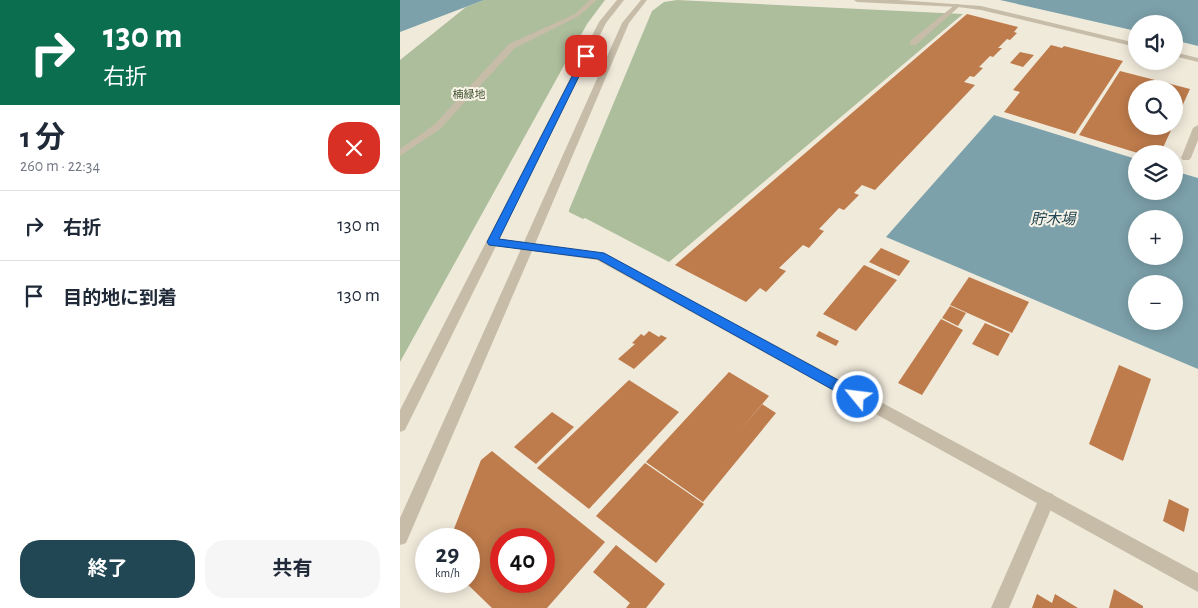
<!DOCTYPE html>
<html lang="ja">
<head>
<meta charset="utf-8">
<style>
	body { margin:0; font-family:"Alegreya Sans","Noto Sans JP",sans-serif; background:#f6f6f7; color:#1f2937; height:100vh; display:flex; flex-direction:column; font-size:19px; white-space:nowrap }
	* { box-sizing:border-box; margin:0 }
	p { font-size:16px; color:#747a83 }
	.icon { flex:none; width:28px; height:28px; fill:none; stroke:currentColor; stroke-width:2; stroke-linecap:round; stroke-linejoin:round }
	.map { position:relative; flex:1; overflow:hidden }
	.details { display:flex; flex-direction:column; background:#fff; width:400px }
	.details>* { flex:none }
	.guide { background:#0b6e4f; color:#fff; overflow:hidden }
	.controls { position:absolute; left:728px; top:15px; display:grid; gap:10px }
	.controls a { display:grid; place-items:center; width:55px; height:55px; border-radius:50%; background:#fff; box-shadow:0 2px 12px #0003; font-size:25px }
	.speed { position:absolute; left:15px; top:528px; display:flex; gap:10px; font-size:25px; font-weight:700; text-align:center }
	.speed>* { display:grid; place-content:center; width:65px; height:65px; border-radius:50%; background:#fff; box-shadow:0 2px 12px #0003; line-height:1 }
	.speed small { font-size:12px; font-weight:400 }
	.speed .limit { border:8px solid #d22; background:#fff; color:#111 }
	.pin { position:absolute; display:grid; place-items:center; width:42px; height:42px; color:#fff; margin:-21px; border-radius:10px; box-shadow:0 2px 8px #0006 }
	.me { position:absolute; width:55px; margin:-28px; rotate:299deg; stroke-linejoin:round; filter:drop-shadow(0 0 4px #0008) }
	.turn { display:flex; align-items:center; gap:18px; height:105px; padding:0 20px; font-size:22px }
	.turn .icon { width:65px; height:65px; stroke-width:2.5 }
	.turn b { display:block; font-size:35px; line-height:42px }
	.round { display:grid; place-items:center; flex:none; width:52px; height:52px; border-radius:20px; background:#f6f6f7 }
	.summary { display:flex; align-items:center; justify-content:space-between; height:85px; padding:0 20px }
	h1 { font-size:30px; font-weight:700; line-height:38px }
	.cta { display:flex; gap:10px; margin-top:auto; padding:10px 20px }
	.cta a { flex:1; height:58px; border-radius:20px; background:#204753; color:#fff; font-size:20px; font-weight:700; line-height:58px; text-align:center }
	.cta a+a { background:#f6f6f7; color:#1f2937 }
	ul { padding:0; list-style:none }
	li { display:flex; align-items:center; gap:15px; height:70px; padding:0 20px; border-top:1px solid #e0e1e3 }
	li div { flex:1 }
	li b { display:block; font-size:19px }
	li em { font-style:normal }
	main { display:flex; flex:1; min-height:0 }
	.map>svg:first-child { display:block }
	.green { fill:#adbe9c }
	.water { fill:#7ca1ab; fill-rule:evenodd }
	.building { fill:#be7b4b; fill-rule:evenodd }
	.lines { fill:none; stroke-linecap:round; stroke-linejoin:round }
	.service { fill:#c7bca8; fill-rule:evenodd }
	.minor { fill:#c7bca8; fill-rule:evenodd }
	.tertiary { fill:#c7bca8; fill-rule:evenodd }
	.route { fill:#1a73e8; stroke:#114b97 }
	.labels { text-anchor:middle; stroke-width:4; stroke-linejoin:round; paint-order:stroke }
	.far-park-label { font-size:11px; fill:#3e512d; stroke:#f8f3e7 }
	.water-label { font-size:15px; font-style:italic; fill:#204753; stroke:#f8f3e7 }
</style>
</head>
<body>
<main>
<section class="details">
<div class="guide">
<div class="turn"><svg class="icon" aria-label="right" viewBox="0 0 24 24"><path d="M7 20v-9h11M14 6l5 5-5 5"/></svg><div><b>130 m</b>右折</div></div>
</div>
<div class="summary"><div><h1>1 分</h1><p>260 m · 22:34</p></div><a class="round" style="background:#d93025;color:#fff"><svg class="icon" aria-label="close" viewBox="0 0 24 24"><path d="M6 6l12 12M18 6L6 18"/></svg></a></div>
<ul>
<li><svg class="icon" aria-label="right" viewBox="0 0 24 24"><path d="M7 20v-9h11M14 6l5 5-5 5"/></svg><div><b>右折</b></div><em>130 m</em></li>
<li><svg class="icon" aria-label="arrive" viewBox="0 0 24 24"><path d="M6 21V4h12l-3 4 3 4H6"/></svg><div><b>目的地に到着</b></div><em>130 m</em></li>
</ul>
<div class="cta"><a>終了</a><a>共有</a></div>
</section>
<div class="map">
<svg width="798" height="608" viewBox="0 0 798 608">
	<rect width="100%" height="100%" fill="#f0eadb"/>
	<g class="green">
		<polygon points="84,0 205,0 187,24 0,362 0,60 66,7"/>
		<polygon points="277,0 563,14 269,262 185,218 183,219 169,212 169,210 252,11 264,2"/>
	</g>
	<g class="water">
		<polygon points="0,0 84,0 0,32"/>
		<polygon points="600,0 798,0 798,46 774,40 774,24 736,24 736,31"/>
		<path d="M594,115L736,159V191H774V171L798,178V369L486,237ZM736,219H774V256H736ZM736,284H774V321H736Z"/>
	</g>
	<g class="building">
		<polygon points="567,14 618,27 614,32 617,33 610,40 607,39 598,48 602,48 593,57 590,56 579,67 583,68 574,77 570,76 564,82 575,85 475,190 462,185 454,193 459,195 444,210 439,208 419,229 424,231 409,248 403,245 379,268 386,271 366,292 360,288 346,302 275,265"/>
		<polygon points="651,45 662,48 664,46 723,61 675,134 604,112 620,92 613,90"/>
		<polygon points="620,52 634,55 623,67 610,63"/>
		<polygon points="720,71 790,89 774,124 774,89 736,89 736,126 773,126 760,154 741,154 679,135"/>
		<polygon points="481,248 510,261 499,276 469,262"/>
		<polygon points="464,265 497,280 456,331 423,314"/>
		<polygon points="569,277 629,302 612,333 550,305"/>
		<polygon points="550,306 566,313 558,326 542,318"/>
		<polygon points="541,319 563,330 522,395 498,383"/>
		<polygon points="585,323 610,334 598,356 572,344"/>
		<polygon points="249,331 259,337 261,335 267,338 234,369 218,359 235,344 232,343 241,334 244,336"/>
		<polygon points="419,331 439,341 436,346 416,336"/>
		<polygon points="719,365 751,379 723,461 689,444"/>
		<polygon points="329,372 369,396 337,434 362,404 376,413 303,502 246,462"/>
		<polygon points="229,380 279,412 189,509 137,468"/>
		<polygon points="152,412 174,427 136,464 114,447"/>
		<path d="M92,451L205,542L147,608H92L64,581H69V539H50L81,460ZM101,539H144V581H101Z"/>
		<polygon points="245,463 304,504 256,563 196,516"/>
		<polygon points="769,499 789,509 784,532 763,521"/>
		<polygon points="216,545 265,584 246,608 226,608 230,603 193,572"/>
		<polygon points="714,589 743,606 743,608 709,608"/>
		<polygon points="637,594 652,603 655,594 678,608 632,608"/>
	</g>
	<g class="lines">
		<g class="service">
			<polygon points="190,0 197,0 179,16 115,48 40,129 0,156 0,149 34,125 109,44 175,14"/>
			<polygon points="556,4 561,5 516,45 510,45 510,41"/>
		</g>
		<g class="minor">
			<polygon points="798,125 798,140 791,158 789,160 783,160 781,158 793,128"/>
			<polygon points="647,492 653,494 655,500 609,608 591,608 641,494"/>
		</g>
		<g class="tertiary">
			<polygon points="217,0 224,0 206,23 99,239 124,242 222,23 241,0 247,0 229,23 135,244 204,253 798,573 798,592 197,260 132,251 6,543 0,545 0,518 121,249 96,246 5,430 0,432 0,410 199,22"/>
			<polygon points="454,0 498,0 581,6 736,43 736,47 581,10 558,7 457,2"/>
			<polygon points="774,52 798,58 798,62 774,56"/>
		</g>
	</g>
	<polygon class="route" points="183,55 189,56 99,239 204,253 462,393 464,397 462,401 458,402 453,401 198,259 89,245 87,242"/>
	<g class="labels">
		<g class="far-park-label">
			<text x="69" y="98">楠緑地</text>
		</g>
		<g class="water-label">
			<text x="653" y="224">貯木場</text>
		</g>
	</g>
</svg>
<div class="controls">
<a><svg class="icon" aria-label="sound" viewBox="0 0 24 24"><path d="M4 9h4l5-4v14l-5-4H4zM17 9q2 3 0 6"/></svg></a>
<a><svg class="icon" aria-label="search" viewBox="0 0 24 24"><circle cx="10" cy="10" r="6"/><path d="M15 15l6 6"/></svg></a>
<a><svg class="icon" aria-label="layers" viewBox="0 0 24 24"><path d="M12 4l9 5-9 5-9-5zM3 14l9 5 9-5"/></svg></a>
<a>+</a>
<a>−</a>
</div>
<div class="speed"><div>29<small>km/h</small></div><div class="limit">40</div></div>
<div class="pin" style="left:186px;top:56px;background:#d93025"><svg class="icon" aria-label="arrive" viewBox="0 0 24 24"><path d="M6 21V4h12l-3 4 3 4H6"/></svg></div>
<svg class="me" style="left:458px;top:397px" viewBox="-20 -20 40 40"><circle r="17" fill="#1a73e8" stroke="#fff" stroke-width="3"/><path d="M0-11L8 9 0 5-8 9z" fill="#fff"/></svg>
</div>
</main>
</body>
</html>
